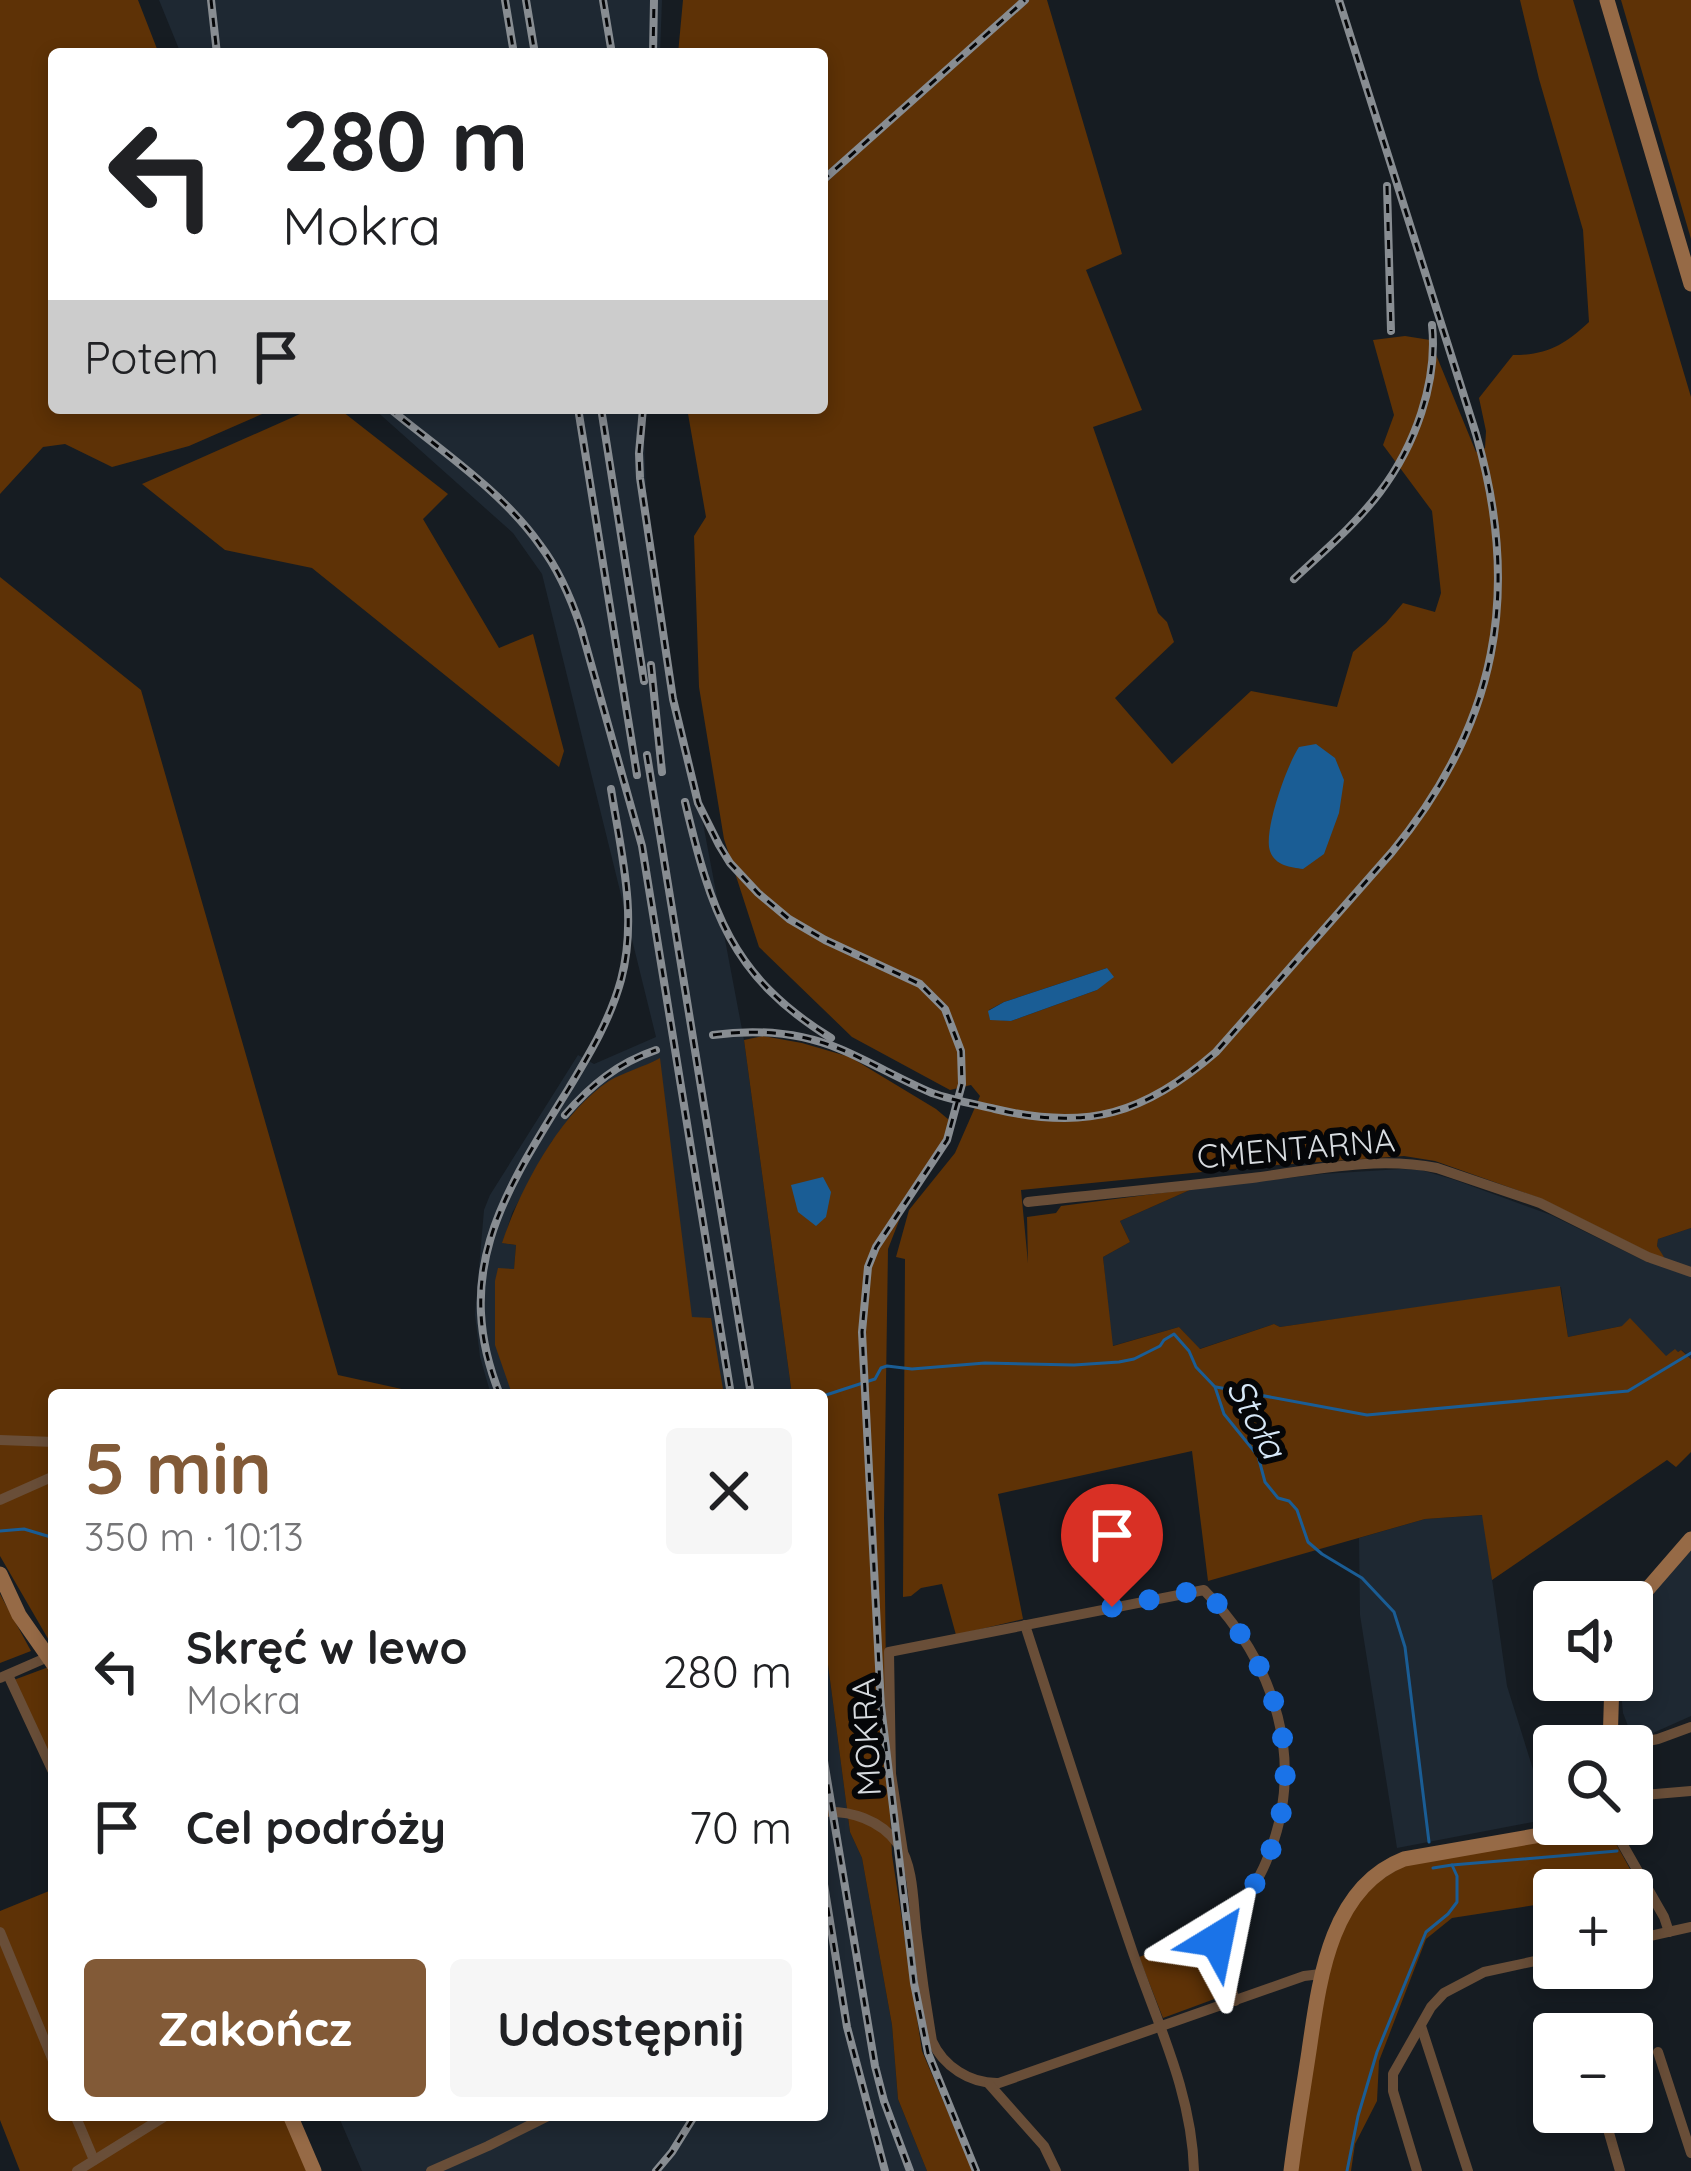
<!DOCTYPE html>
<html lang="pl">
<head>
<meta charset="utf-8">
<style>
	body { margin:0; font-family:Quicksand,sans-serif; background:#f6f6f6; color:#202124; height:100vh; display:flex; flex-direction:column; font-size:45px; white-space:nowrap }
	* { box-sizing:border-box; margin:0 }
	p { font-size:39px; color:#757577 }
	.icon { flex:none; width:66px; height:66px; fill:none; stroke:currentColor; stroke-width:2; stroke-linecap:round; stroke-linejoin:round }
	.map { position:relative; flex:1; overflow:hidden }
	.panel { position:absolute; left:48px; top:1389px; width:780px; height:732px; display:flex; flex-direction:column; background:#fff; border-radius:12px; box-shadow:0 6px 18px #0003 }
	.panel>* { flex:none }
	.hud { position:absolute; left:48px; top:48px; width:780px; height:366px; border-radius:12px; box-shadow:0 6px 18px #0003; background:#fff; color:#202124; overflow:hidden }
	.buttons { position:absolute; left:1533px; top:1581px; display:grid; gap:24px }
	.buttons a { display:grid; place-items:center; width:120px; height:120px; border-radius:12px; background:#fff; box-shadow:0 6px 18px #0003; font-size:60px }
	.pin { position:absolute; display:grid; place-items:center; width:102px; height:102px; color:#fff; margin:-123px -51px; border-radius:50% 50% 50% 0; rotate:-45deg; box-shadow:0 0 12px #0007 }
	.pin .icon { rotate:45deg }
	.me { position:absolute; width:132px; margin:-66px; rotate:35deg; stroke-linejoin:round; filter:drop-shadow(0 0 9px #0008) }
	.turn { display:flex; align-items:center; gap:42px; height:252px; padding:0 36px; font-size:54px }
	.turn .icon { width:156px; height:156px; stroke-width:2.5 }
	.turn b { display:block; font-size:84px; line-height:102px }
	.then { display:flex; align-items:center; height:114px; padding:0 36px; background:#0003; gap:24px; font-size:45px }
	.round { display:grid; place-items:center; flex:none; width:126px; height:126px; border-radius:12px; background:#f6f6f6 }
	.head { display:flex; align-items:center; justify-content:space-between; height:204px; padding:0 36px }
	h1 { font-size:72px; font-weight:700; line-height:90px; color:#825a37 }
	.action { display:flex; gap:24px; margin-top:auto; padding:24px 36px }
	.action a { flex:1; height:138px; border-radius:12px; background:#825a37; color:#fff; font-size:48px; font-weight:700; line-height:138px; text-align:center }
	.action a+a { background:#f6f6f6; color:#202124 }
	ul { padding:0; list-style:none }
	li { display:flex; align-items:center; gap:36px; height:156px; padding:0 36px }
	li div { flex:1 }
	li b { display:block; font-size:45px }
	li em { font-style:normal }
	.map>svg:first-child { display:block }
	.built { fill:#1e2832 }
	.green { fill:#5e3206; fill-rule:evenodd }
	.water { fill:#1a5d95 }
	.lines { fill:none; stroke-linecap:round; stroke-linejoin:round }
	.stream { stroke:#1a5d95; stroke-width:3 }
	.street { stroke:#694e38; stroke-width:10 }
	.secondary { stroke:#966a46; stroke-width:15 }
	.rail-casing { stroke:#888d92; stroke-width:8 }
	.rail { stroke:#050608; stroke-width:3; stroke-dasharray:9; stroke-linecap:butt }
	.route { stroke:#1a73e8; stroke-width:21; stroke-dasharray:0 37.8 }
	.labels { text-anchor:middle; stroke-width:12; stroke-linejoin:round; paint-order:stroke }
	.street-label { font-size:33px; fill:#d7dbdf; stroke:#050608 }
	.water-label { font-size:36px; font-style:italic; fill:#d6e7f7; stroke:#050608 }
</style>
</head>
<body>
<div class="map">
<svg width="1691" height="2171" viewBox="0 0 1691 2171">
	<rect width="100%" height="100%" fill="#161c22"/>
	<g class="built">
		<polygon points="159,0 662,0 660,54 181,54"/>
		<polygon points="373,408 643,408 646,491 661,598 682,734 702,818 744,1040 792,1395 705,1395 696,1355 659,1059 636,1071 552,1141 512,1213 503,1243 516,1245 514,1270 499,1269 513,1394 521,1391 523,1395 491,1395 480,1357 475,1315 484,1210 490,1195 578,1055 594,1064 656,1037 542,574 513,533"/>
		<polygon points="1401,1169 1421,1170 1455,1180 1551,1215 1649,1263 1663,1257 1657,1246 1658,1239 1691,1228 1691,1359 1682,1350 1666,1357 1622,1326 1568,1337 1561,1287 1280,1327 1274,1324 1199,1349 1179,1327 1112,1346 1103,1257 1130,1242 1120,1221 1192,1189 1322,1174"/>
		<polygon points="1483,1515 1507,1686 1537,1782 1554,1807 1554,1818 1397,1848 1360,1615 1359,1538 1425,1519"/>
		<polygon points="1691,1546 1691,1716 1653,1733 1632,1736 1623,1713 1620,1680 1632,1680 1632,1617"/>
		<polygon points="822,1619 850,1832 862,1858 892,2025 898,2099 927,2171 362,2171 338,2115 822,2115"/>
	</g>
	<g class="green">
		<polygon points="0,0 138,0 159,54 54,54 54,408 276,408 189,446 112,467 65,444 43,447 0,494"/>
		<path d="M683,0H1047L1122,254L1086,270L1142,410L1093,427L1158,613L1167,622L1174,642L1115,698L1172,764L1251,691L1337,707L1353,652L1386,623L1403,603L1435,612L1441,593L1432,511L1383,445L1394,415L1373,340L1405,336L1430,340L1476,452L1485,448L1486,431L1479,398L1513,355C1548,355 1564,345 1589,322L1583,230L1539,79L1520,0H1573L1691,397V1228L1658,1239L1657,1246L1664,1257H1658L1542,1199L1435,1161L1404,1156L1263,1166L1021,1190L1028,1263L1027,1217L1056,1213L1061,1206L1192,1189L1120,1221L1130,1242L1103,1257L1113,1346L1179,1327L1200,1349L1274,1324L1280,1327L1560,1286L1568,1337L1622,1326L1630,1318L1666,1356L1675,1349L1678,1352L1681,1350L1691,1359V1452L1676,1467L1667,1460L1492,1580L1482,1515L1425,1519L1208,1581L1192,1451L998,1494L1023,1619L956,1635L942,1584L921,1588L911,1596L903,1597L905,1259L896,1257L909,1210L955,1153L980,1096L971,1085L950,1090L852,1037L759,947L724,839L699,687L694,536L706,517L687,408H822V54H678ZM1107,968L1097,990L1011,1021L990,1019L989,1010L1004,1002Z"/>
		<polygon points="1621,0 1691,0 1691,239"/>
		<polygon points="306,408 338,408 448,494 423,519 499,648 533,634 564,751 559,767 312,568 225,550 142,484 300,414"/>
		<polygon points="0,577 141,690 338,1375 429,1395 54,1395 54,1649 0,1556"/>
		<polygon points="763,1036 802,1043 850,1057 936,1109 955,1125 902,1213 888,1249 884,1517 887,1748 892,1855 922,2051 973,2171 927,2171 898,2099 892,2025 862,1858 850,1832 822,1619 822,1395 792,1395 744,1040"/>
		<path d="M660,1058L692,1317L711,1318L724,1395H523L520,1392L512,1394L495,1345V1281L498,1268L514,1269L516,1245L502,1243C520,1189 560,1113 609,1081C624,1072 644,1067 660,1058Z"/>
		<polygon points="0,1594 31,1651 0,1663"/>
		<polygon points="54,1665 54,1769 11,1681"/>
		<polygon points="1581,1824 1605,1824 1639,1885 1629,1890 1554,1890 1554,1902 1452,1918 1426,1939 1379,2061 1377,2101 1355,2144 1351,2171 1297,2171 1322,1994 1331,1957 1347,1920 1370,1887 1406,1864 1562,1834"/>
		<polygon points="54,1889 54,2115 297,2115 320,2171 20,2171 0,2120 0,1911"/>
		<polygon points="1215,1929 1212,1949 1228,1994 1163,2018 1139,1957"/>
	</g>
	<g class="water">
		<path d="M1316,744L1335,758L1344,780L1339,813L1324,854L1303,869C1291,867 1275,866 1270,851C1263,831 1287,765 1299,747Z"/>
		<polygon points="1107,968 1114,977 1097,990 1011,1021 990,1020 988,1011 1004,1002"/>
		<polygon points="823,1177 831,1192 826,1217 816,1226 798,1212 791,1185"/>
	</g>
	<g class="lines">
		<g class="stream">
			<polyline points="1216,1387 1367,1415 1628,1391 1691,1353"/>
			<polyline points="823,1396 875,1379 881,1368 887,1366 912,1369 985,1363 1074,1365 1119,1362 1134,1359 1160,1346 1164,1340 1174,1334 1189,1351 1196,1367 1215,1387 1224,1414 1258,1456 1265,1482 1278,1498 1289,1501 1297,1510 1308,1542 1322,1554 1362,1578 1394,1612 1405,1647 1429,1842"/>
			<polyline points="0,1531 24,1529 54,1538"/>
			<polyline points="1452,1865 1617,1851"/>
			<polyline points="1347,2171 1358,2116 1377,2052 1426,1932 1448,1914 1457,1902 1457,1876 1452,1865 1433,1868"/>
		</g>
		<g class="street">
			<path d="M1028,1202C1103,1194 1177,1187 1252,1178C1313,1170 1376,1156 1437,1168L1540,1203L1648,1257L1691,1272"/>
			<polyline points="0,1440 54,1442"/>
			<polyline points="0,1500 54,1476"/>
			<path d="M1025,1625C1060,1733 1095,1842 1132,1950C1157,2023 1192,2092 1194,2171"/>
			<polyline points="8,1675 54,1774"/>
			<polyline points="0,1678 48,1657"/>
			<polyline points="1623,1746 1658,1739 1691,1727"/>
			<polyline points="1632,1796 1691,1791"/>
			<path d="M822,1812C850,1810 881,1820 898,1844C915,1867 913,1909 917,1937C921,1971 926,2006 932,2041C943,2066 970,2084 999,2083L1304,1976L1321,1974"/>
			<polyline points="1611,1824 1664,1917 1669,1932"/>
			<path d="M903,1852L891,1774L889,1652L1204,1590C1276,1664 1308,1763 1266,1862C1254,1891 1233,1914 1217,1940L1235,2001"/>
			<polyline points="0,1932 54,2063"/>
			<polyline points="1632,1940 1691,1927"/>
			<polyline points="1421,2026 1468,2171"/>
			<polyline points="1658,2052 1691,2153"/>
			<polyline points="989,2084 1044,2146 1056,2171"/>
			<polyline points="1603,2112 1620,2171"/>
			<polyline points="75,2115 94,2160"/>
			<polyline points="77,2171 167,2115"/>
			<polyline points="431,2171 488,2146 550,2115"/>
			<polyline points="1417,2171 1393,2091 1393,2074 1431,2007 1444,1993 1484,1972 1554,1957"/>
		</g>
		<g class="secondary">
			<polyline points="1607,0 1691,284"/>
			<polyline points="0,1574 19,1615 54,1665"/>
			<polyline points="1632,1607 1691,1539"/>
			<polyline points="1610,1746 1612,1680"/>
			<polyline points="290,2115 314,2171"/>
			<path d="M1291,2171C1296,2131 1303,2091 1309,2051C1319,1983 1329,1888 1404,1859L1546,1834L1570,1824"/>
		</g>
		<defs>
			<g id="rail">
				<polyline points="211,0 217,54"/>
				<polyline points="505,0 514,54"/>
				<polyline points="526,0 535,54"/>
				<polyline points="603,0 612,54"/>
				<polyline points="653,54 654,0"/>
				<polyline points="822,181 1025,0"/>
				<polyline points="1387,186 1391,331"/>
				<path d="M389,408C439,449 503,492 540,545C559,570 571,598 581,628L642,846L731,1395"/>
				<polyline points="578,408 637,775"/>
				<polyline points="601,408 644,681"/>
				<polyline points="643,408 639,453 640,478 673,699 698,803 719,845 730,863 758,893 789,919 825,940 920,984 945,1009 961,1051 962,1084 947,1140 876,1247 868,1267 862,1332 881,1706 914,1983 928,2053 976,2171"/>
				<path d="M1294,579C1324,551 1356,524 1380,492C1415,446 1438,382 1432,325"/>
				<polyline points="651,665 662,772"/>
				<polyline points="647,755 751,1395"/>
				<path d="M685,802C711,910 730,976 831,1038"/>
				<path d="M713,1035C756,1029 799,1032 840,1049C871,1062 901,1080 932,1093C952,1100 974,1104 995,1109C1087,1131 1145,1114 1216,1052L1392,852C1497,725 1522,592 1476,434L1339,0"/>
				<path d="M565,1115C591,1085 618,1063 656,1050"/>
				<path d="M500,1395C450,1271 506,1190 569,1088C590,1053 610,1020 621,980C638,917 621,852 611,789"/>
				<polyline points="822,1749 875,2066 884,2101 910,2171"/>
				<polyline points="822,1872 847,2027 885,2171"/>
				<polyline points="656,2171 672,2152 695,2115"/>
			</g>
		</defs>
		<use href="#rail" class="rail-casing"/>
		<use href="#rail" class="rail"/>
	</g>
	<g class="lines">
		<path class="route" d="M1112,1607L1204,1589C1276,1665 1309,1762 1266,1862C1254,1891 1233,1913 1217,1940"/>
	</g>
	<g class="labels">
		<g class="street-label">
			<text transform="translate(1296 1148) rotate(-5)" y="12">CMENTARNA</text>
			<text transform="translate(866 1737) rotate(-93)" y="12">MOKRA</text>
		</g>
		<g class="water-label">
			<text transform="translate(1257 1418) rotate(62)" y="13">Stoła</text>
		</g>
	</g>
</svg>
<div class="buttons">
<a><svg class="icon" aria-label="sound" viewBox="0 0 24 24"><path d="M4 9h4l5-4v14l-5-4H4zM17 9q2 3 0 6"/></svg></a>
<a><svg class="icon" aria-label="search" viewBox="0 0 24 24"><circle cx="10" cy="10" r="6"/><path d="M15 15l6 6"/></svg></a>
<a>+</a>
<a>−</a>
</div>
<div class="pin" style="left:1112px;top:1607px;background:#d93025"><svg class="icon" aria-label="arrive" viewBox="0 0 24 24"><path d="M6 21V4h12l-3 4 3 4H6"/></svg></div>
<svg class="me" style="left:1217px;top:1940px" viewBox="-20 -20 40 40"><path d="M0-17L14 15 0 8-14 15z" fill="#1a73e8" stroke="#fff" stroke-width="4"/></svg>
<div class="hud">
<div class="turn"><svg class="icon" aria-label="left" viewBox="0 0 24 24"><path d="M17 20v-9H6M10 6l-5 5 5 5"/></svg><div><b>280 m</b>Mokra</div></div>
<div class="then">Potem<svg class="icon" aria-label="arrive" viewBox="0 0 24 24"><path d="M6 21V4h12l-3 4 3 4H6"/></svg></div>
</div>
<section class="panel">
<div class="head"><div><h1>5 min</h1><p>350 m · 10:13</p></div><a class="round"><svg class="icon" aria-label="close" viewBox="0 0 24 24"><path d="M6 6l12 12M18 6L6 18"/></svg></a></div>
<ul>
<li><svg class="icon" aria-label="left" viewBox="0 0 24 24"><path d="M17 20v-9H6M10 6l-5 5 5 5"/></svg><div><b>Skręć w lewo</b><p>Mokra</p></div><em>280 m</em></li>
<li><svg class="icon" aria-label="arrive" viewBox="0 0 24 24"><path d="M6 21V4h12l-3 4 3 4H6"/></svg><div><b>Cel podróży</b></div><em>70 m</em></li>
</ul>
<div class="action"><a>Zakończ</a><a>Udostępnij</a></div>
</section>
</div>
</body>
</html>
